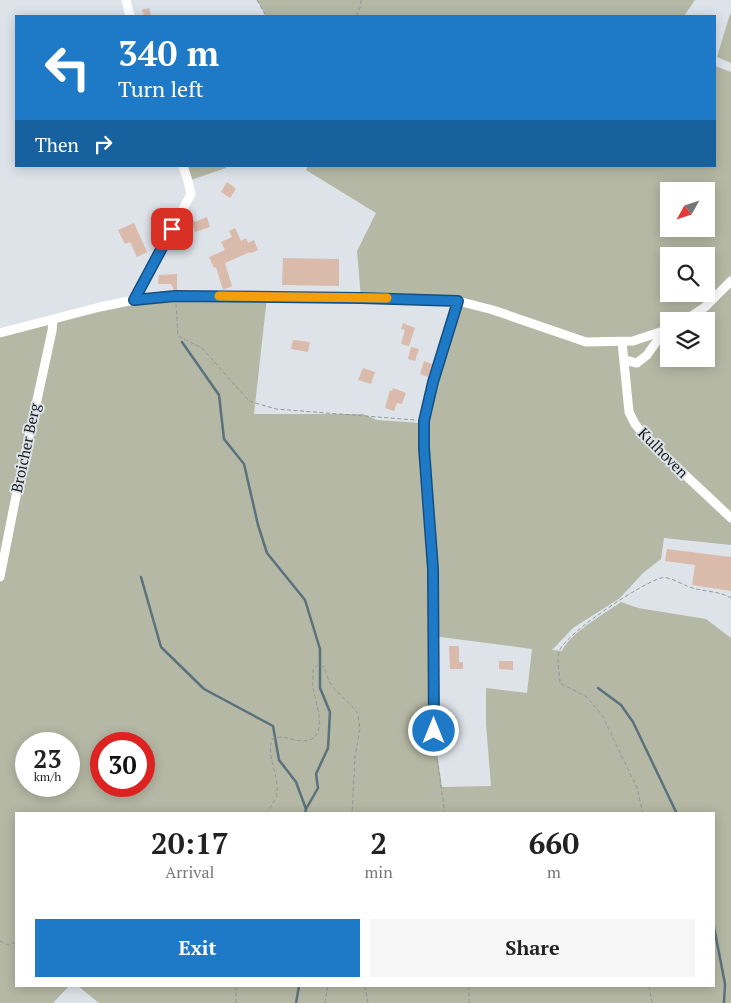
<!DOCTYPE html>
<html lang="en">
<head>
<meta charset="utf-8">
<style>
	body { margin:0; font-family:"PT Serif",serif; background:#f6f6f6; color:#222; height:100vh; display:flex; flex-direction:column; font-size:19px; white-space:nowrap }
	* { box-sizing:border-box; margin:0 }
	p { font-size:16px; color:#767676 }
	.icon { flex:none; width:28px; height:28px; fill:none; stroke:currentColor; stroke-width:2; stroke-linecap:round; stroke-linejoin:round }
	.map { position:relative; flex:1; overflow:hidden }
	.sheet { position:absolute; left:15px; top:812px; width:700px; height:175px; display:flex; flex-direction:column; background:#fff; border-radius:0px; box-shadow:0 2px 12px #0003 }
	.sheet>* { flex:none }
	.hud { position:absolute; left:15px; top:15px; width:701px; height:152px; border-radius:0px; box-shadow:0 2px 12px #0003; background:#1e7ac7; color:#fff; overflow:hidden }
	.needle { width:32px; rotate:230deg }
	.controls { position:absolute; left:660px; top:182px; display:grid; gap:10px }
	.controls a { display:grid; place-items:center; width:55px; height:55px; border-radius:0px; background:#fff; box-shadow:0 2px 12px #0003; font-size:25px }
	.speed { position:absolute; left:15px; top:732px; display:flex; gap:10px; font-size:25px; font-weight:700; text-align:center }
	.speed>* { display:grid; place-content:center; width:65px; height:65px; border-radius:50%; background:#fff; box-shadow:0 2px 12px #0003; line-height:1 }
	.speed small { font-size:12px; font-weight:400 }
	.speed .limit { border:8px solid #d22; background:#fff; color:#111 }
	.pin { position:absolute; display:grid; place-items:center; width:42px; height:42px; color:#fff; margin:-21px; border-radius:10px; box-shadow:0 2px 8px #0006 }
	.me { position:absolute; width:55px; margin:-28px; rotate:0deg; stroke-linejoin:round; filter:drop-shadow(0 0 4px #0008) }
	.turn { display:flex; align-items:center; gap:18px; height:105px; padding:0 20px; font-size:22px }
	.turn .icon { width:65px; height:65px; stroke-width:2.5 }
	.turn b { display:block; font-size:35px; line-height:42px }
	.then { display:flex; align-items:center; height:48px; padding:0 20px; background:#0003; gap:10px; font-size:19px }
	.eta { display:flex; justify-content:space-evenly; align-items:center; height:85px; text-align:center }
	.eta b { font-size:30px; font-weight:700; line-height:35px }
	.button { display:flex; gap:10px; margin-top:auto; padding:10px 20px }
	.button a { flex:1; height:58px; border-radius:0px; background:#1e7ac7; color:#fff; font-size:20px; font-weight:700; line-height:58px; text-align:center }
	.button a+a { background:#f6f6f6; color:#222 }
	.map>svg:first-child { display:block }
	.green { fill:#b5b8a4; fill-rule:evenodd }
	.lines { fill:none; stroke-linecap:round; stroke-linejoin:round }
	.stream { stroke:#5a727d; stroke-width:2.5 }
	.building { fill:#dabaab }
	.path { stroke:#92979b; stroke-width:1; stroke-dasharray:4 2.5; stroke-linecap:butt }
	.minor { stroke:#fff; stroke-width:9 }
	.route-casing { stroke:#144f81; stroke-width:12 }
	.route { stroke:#1e7ac7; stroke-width:9 }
	.slow { stroke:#f59e0b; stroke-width:9 }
	.labels { text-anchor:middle; stroke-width:4; stroke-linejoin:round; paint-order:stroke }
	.street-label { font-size:15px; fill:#181b1c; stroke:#dde3e9 }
</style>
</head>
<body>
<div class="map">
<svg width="731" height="1003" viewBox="0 0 731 1003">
	<rect width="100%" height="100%" fill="#dde3e9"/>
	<g class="green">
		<polygon points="257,0 695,0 684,16 266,16"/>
		<polygon points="730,14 731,14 731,63 717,57"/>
		<path d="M715,66L731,72V275L717,295L731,285V545L664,538L661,559L643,573L620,598L573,628L552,650L562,651C571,632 603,615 621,602L638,608L706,619L731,638V1003H99L78,986H714V814H16V986H69L53,1003H0V333L100,307L134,300L175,296L267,297L254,414H363L377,420L420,423L458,301L513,317L490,307L451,298H361L357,251L376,213L306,170L308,166H715ZM669,191H706V229H669ZM669,256H706V294H669ZM669,321H706V359H669ZM654,440L682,466L679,476L644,442ZM433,636L532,649L527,693L486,688V724L491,786L442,787L434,731ZM26,744H69V786H26ZM101,744H144V786H101Z"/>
		<polygon points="183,166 226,166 226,168 188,181"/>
	</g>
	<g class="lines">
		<g class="stream">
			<polyline points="182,342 219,395 224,439 244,464 258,525 267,553 305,600 320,649 320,688 330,712 328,748 316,774 318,788 306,809"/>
			<polyline points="141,577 161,647 204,689 273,726 279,760 296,782 306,809 305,814"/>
			<polyline points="598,688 621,705 633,722 677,814"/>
			<polyline points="714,927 725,984 724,1003"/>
			<polyline points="296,1003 299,986"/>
		</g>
	</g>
	<g class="building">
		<polygon points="149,8 151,16 144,16 142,10"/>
		<polygon points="227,182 236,189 230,198 221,192"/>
		<polygon points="189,215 190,218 195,222 207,217 210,227 195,232 193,226 186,229 184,221 186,216"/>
		<polygon points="134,223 147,252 137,257 130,242 125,244 118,230"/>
		<polygon points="235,228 241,241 246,238 248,243 254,240 258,250 251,253 250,252 225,263 232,286 223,290 216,267 214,268 209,257 225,250 221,242 232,237 229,231"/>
		<polygon points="283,258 339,259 339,286 282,285"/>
		<polygon points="177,274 177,290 174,290 171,284 158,284 159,275"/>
		<polygon points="403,323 415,328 409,346 401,344 405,330 401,329"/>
		<polygon points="293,340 310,342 308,352 291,349"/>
		<polygon points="411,347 419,349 415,361 408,359"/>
		<polygon points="424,361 432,364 428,377 420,374"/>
		<polygon points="363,368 375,372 371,384 358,380"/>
		<polygon points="393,388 406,393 402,404 397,403 394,411 385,408 390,390 392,391"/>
		<polygon points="667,549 731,557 731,591 692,585 695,565 665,561"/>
		<polygon points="449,646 459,646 459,662 463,662 463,669 450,669"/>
		<polygon points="499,661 513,661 513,670 499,669"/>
		<polygon points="454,729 455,741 447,742 446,730"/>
	</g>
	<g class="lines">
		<g class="path">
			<polyline points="257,0 266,16"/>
			<polyline points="356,16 360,8 361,0"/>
			<polyline points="176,304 178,336 202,348 249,401 276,409 415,420"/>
			<polyline points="437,759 445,814"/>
			<path d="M266,814C270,808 276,800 277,793C279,774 266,757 272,739C283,734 292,741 303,741C331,740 315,702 313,688C312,682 314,676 313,669L318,665L324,667L329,681L336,691L353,707L358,714L360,729L355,756L352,814"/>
			<path d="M643,814L637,788L602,715L587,697L560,683C560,674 556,661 559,652C564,634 642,583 661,578C669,576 679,583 687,586C700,592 718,590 731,598"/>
			<polyline points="0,941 9,945 16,942"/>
			<polyline points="236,986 236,1003"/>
			<polyline points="365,986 368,1003"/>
			<polyline points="649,986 652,1003"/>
			<polyline points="325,1003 328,986"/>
			<polyline points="469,1003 469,986"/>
		</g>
		<g class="minor">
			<polyline points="126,0 130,16"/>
			<polyline points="134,300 191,194 188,181 183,166"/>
			<polyline points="684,321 705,307 731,281"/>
			<polyline points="0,333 100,307 134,300 175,296 361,298 458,301 493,310 586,342 633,341 669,329"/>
			<polyline points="622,342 629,412 635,424 649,441 731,518"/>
			<polyline points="624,360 637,363 647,355 664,331"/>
			<polyline points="0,577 15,501 52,331 53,320"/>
			<polyline points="436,751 434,731 433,569 424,448 424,421 433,382 458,301"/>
		</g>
	</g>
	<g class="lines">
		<defs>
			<polyline id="route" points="172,229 134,300 175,296 361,298 458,301 433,382 424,421 424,448 433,569 434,731"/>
		</defs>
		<use href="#route" class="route-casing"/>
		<use href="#route" class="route"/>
		<polyline class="slow" points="219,296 387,298"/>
	</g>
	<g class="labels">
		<g class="street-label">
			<text transform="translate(26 448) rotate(-78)" y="5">Broicher Berg</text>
			<text transform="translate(663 453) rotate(45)" y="5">Kulhoven</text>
		</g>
	</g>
</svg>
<div class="controls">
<a><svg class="needle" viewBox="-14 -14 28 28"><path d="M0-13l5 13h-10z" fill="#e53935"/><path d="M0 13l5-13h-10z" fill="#767676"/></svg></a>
<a><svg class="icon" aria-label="search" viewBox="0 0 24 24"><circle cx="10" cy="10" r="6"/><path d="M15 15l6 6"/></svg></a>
<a><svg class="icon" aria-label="layers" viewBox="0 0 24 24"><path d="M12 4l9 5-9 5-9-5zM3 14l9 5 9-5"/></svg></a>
</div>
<div class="speed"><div>23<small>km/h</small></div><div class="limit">30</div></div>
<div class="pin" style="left:172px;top:229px;background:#d93025"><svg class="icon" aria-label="arrive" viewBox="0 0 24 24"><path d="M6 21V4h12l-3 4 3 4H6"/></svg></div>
<svg class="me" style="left:434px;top:731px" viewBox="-20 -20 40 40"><circle r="17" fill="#1e7ac7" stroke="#fff" stroke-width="3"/><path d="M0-11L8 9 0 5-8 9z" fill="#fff"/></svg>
<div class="hud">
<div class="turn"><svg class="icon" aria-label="left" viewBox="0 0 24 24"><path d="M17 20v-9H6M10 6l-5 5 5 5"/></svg><div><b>340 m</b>Turn left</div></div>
<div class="then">Then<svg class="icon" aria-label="right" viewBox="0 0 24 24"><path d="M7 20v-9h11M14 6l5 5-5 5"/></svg></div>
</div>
<section class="sheet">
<div class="eta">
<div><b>20:17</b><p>Arrival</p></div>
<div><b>2</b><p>min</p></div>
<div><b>660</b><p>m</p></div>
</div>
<div class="button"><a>Exit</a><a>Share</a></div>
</section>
</div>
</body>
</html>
